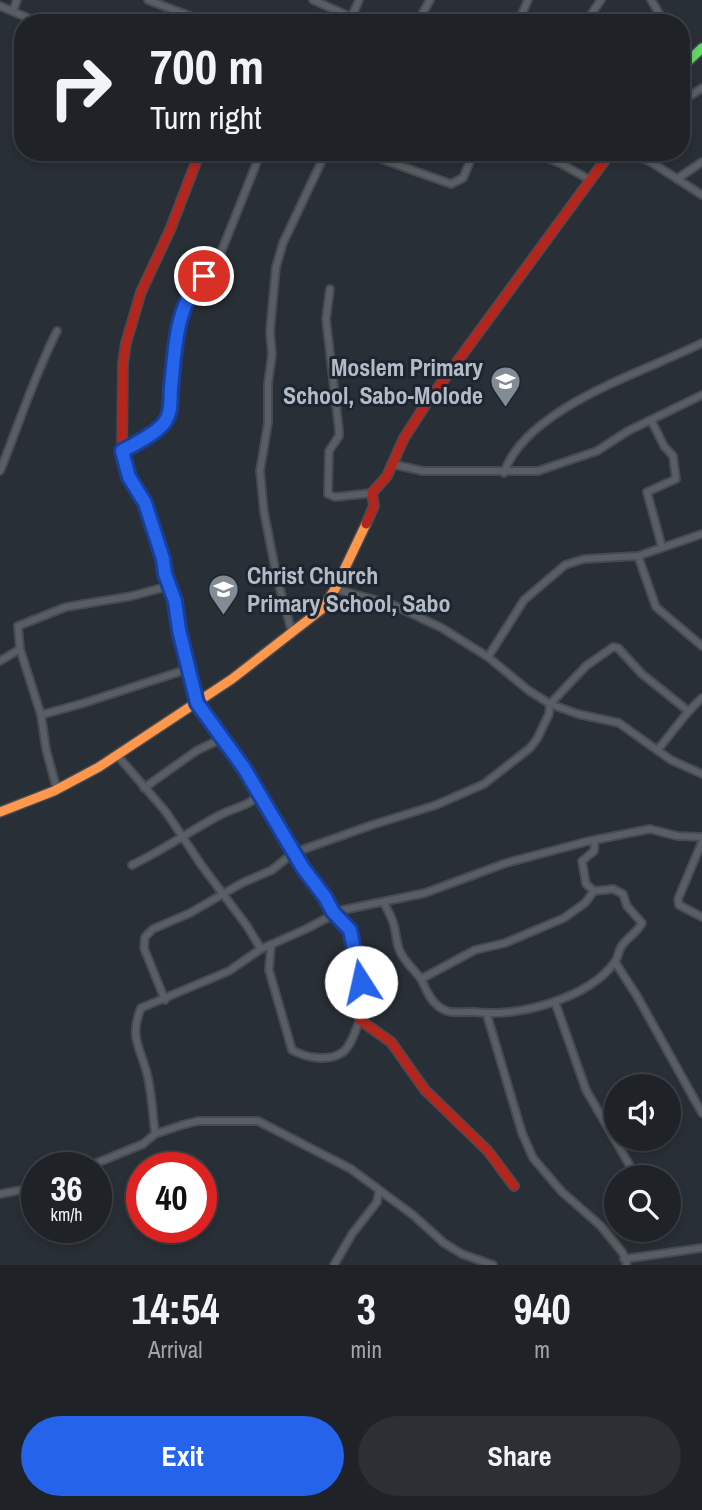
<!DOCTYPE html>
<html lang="en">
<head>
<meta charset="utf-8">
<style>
	body { margin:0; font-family:"Archivo Narrow",sans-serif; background:#2c2f34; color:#f1f3f6; height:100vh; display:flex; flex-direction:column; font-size:26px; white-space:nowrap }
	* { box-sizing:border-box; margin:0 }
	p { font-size:23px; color:#a1a4a8 }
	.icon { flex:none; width:38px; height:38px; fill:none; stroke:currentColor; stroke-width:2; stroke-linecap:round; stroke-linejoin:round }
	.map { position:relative; height:1265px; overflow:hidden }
	.sheet { display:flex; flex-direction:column; background:#1f2328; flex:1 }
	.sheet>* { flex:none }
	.guide { position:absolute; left:14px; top:14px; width:676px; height:147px; border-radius:28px; box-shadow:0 4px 10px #0003,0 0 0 2px #3c4045; background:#1f2328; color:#f1f3f6; overflow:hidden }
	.fabs { position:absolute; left:604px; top:1074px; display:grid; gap:14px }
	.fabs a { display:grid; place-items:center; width:77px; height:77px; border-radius:50%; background:#1f2328; box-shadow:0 4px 10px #0003,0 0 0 2px #3c4045; font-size:35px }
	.speed { position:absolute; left:21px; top:1152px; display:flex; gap:14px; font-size:35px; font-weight:700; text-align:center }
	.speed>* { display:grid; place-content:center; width:91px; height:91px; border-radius:50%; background:#1f2328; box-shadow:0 4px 10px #0003,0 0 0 2px #3c4045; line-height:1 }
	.speed small { font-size:18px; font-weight:400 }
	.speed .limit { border:10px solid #d22; background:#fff; color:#111 }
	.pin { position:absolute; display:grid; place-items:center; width:60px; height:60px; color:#fff; margin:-30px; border:4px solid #fff; border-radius:50%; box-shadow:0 2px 7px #0007 }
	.me { position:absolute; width:77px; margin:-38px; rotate:350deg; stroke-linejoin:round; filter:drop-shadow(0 0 5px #0008) }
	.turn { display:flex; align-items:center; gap:24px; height:147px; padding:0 21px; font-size:32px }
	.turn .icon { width:91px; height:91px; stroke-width:2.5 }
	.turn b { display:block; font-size:49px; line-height:60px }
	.eta { display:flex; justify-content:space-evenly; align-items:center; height:119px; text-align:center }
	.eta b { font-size:42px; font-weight:700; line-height:49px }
	.action { display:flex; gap:14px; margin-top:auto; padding:14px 21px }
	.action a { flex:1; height:80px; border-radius:42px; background:#2563eb; color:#fff; font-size:28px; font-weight:700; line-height:80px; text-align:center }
	.action a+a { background:#2c2f34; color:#f1f3f6 }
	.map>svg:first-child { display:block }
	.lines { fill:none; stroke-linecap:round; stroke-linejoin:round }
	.street-casing { stroke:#474b51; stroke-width:10 }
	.fast-casing { stroke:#474b51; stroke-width:12 }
	.slow-casing { stroke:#474b51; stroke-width:12 }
	.jam-casing { stroke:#474b51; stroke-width:12 }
	.street { stroke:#595e64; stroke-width:6 }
	.fast { stroke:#63d668; stroke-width:9 }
	.slow { stroke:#ff974d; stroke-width:9 }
	.jam { stroke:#b3261e; stroke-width:9 }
	.route-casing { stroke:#184099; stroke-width:18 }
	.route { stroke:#2563eb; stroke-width:12 }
	.labels { text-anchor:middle; stroke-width:6; stroke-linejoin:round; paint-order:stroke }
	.poi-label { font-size:24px; font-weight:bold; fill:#b3bcc6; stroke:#1d2630; text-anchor:end }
</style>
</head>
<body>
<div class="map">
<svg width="702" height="1265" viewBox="0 0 702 1265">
	<rect width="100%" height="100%" fill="#292f36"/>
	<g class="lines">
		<defs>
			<g id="street">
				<polyline points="148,0 208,23"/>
				<polyline points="313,0 351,17"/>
				<polyline points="651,0 665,23"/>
				<polyline points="0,6 40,23"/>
				<polyline points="13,11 17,0"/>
				<polyline points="349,23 359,0"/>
				<polyline points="417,23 430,0"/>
				<polyline points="518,23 528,0"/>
				<polyline points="585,23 601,0"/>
				<polyline points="681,48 688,59"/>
				<polyline points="681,102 702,88"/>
				<polyline points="362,152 451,184 463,178 474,152"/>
				<polyline points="532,152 560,163 590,180"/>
				<polyline points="629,152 651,162 702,195"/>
				<polyline points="677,179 702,162"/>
				<polyline points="330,289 326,319 339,430 339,436 329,451 328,494 335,497 372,493"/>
				<polyline points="651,420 664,446 673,456 676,479 647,492 662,547"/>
				<polyline points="122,451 143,439 166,421 170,411 174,362 183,305 191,297 196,284 216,265 261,152"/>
				<polyline points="391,464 423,471 538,471 597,451 628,431 702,395"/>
				<path d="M0,471C19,424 34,376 57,331"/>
				<path d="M504,473C526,407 645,372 702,343"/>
				<polyline points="638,556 656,607 702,646"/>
				<polyline points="335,589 391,604 442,628 488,657 528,690 550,704 578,714 619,723 671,760 702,774"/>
				<polyline points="292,633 277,578 264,512 260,471 268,423 268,384 272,354 270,331 276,267 283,243 326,152"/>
				<polyline points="488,657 524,600 565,565 584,559 638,556 702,534"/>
				<polyline points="0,661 20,649"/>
				<polyline points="41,715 84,703 188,669"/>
				<path d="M657,750C673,733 684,713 702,698"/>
				<polyline points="117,755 166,812 202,866 247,926 261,949"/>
				<polyline points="144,788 196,751 217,741 219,736"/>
				<polyline points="57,790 46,749 41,715 20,649 18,626 66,607 132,596 169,586"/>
				<polyline points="702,842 678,899 679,905 702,917"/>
				<path d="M132,865C163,850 190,831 220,815C233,808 249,806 259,795"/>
				<path d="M384,903C387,909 391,916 393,922C396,931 396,940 399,949C403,961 414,969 421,979C426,989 429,999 438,1006C450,1016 460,1011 474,1012C516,1018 588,999 615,962C618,958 618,952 621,947C626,938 637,933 642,923L627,906L623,894L613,889L594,891L586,884L582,861L594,851L595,840"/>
				<path d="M271,945L269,970L292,1050C306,1058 330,1062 343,1052C352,1045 355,1030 360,1020"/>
				<polyline points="615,962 637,996 702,1113"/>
				<polyline points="421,979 475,950 505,943 564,918 585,903 594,891"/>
				<polyline points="165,1000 144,948 145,937 153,929 190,913 242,883 272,870 293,853 372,825 436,805 484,784 530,748 537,739 549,714 550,704 586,666 613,647 618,648 642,674 687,710"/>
				<polyline points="555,1002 586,1090 637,1178"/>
				<polyline points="487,1015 522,1133 533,1158 562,1192 601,1226 622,1252 627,1262 626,1265"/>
				<path d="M155,1134C153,1116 152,1097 148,1078C142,1049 128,1039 141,1008L229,971L261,949L306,929L327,918L333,912L425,893L506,863L589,841L650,829L677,836L702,837"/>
				<polyline points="87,1167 143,1144 155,1134 182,1125 198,1121 258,1121 351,1169 413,1215 444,1243 462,1254 493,1265"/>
				<polyline points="0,1194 37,1187"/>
				<polyline points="624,1259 702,1248"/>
				<polyline points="334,1265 352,1234 377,1202 379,1191"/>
			</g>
			<g id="fast">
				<polyline points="681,68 702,48"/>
				<polyline points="145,503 175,601 179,630 196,703 242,765"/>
			</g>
			<polyline id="slow" points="0,812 54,791 99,767 232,679 322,609 335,589 366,524"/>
			<g id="jam">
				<polyline points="145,503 129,477 122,451 123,364 126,343 141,292 170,230 200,152"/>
				<polyline points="366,524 374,506 372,493 387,476 404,438 426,404 611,152"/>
				<polyline points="242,765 303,868 325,897 333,912 350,930 361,982 360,1020 391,1042 425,1090 488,1151 514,1186"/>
			</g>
		</defs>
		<use href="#street" class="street-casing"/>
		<use href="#fast" class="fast-casing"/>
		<use href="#slow" class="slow-casing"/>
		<use href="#jam" class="jam-casing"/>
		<use href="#street" class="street"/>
		<use href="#fast" class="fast"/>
		<use href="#slow" class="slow"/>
		<use href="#jam" class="jam"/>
	</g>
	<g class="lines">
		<defs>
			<path id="route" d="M204,276C175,305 175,350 171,388C170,399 172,411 166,420C160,432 133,445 122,451L129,477L145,503L163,559L165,574L175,601L179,630L197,703L244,768L303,868L325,897L333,912L350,930L361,982"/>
		</defs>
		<use href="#route" class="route-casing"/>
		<use href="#route" class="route"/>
	</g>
	<defs>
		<symbol id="school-pin" viewBox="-11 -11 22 30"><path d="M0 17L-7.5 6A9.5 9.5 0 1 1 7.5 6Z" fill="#838b94" stroke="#1d2630"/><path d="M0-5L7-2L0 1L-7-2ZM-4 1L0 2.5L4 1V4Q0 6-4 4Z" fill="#fff"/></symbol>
	</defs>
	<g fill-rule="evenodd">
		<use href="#school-pin" x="488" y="364" width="35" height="47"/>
		<use href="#school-pin" x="206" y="572" width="35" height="47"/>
	</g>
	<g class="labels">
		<g class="poi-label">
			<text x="483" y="376">Moslem Primary<tspan x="483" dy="28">School, Sabo-Molode</tspan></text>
			<text x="247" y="584" text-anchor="start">Christ Church<tspan x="247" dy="28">Primary School, Sabo</tspan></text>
		</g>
	</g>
</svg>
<div class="fabs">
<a><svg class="icon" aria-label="sound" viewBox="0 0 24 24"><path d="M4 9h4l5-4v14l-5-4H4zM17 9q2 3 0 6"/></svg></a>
<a><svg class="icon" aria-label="search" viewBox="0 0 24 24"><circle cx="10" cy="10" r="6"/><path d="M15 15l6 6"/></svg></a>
</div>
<div class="speed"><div>36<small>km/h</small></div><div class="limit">40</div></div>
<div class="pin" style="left:204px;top:276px;background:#d93025"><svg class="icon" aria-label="arrive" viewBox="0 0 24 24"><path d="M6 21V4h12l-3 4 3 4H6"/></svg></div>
<svg class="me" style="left:361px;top:982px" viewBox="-20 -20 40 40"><circle r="19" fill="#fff"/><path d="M0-13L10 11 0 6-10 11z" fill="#2563eb"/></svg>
<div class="guide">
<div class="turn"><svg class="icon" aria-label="right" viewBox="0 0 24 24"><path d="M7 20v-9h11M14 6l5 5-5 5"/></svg><div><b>700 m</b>Turn right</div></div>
</div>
</div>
<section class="sheet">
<div class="eta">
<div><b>14:54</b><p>Arrival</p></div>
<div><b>3</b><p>min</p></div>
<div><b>940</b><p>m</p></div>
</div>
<div class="action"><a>Exit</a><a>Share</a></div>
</section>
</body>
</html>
